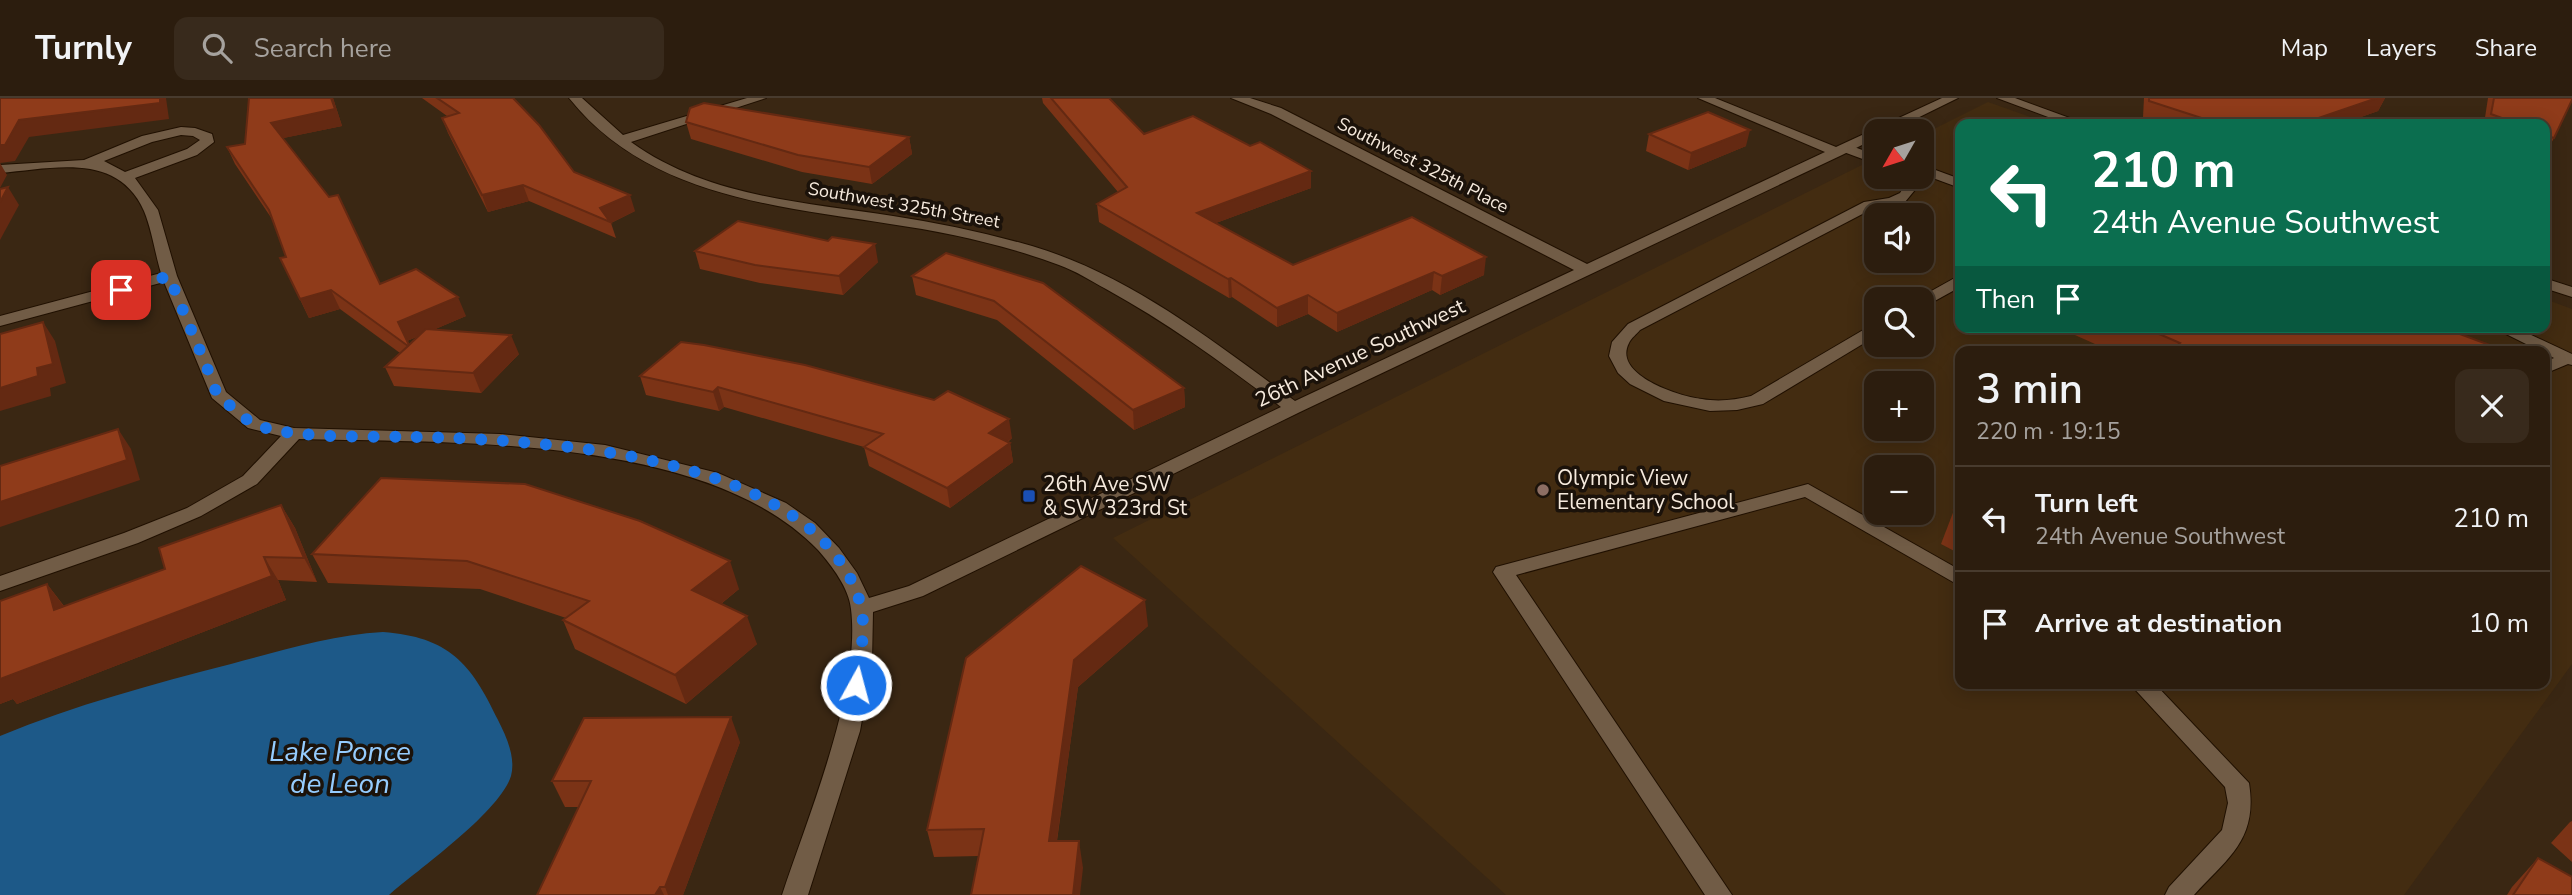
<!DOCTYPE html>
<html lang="en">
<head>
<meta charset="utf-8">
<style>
	body { margin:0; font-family:"Nunito Sans",sans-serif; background:#382a1c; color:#f1f3f6; height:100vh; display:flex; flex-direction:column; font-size:26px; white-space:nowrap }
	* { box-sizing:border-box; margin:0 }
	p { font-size:23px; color:#a6a29e }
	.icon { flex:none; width:38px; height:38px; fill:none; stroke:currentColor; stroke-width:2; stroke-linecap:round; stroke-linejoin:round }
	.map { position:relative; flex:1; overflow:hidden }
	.drawer { position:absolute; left:1955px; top:248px; width:595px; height:343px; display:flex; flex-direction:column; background:#2c1d0e; border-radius:14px; box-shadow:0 4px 18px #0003,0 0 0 2px #483b2e }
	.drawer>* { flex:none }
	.hud { position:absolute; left:1955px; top:21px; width:595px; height:214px; border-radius:14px; box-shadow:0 4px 18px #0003,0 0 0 2px #483b2e; background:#0b6e4f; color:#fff; overflow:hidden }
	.needle { width:46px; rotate:231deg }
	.buttons { position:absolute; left:1864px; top:21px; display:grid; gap:14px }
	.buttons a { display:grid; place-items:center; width:70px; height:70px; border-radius:14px; background:#2c1d0e; box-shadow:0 4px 18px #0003,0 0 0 2px #483b2e; font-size:35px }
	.pin { position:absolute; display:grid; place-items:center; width:60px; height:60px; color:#fff; margin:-30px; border-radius:14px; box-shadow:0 4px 10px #0006 }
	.me { position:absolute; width:77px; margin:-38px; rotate:7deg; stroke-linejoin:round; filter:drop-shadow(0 0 5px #0008) }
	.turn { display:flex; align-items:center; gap:24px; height:147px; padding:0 21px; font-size:32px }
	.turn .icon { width:91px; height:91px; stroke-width:2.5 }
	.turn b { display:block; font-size:49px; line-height:60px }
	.then { display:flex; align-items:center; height:66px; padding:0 21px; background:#0003; gap:14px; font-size:26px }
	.round { display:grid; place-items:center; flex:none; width:74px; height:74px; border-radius:14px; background:#382a1c }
	.overview { display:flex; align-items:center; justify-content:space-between; height:119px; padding:0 21px }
	h1 { font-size:42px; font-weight:600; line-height:52px }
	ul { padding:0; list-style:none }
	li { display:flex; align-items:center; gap:21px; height:105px; padding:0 21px; border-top:2px solid #483b2e }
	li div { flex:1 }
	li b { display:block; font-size:26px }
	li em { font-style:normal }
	header { display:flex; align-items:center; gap:42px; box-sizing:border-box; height:98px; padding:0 35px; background:#2c1d0e; border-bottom:2px solid #483b2e }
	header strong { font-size:33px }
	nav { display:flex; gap:38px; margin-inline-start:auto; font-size:24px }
	.search { width:490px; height:63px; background:#382a1c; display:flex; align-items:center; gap:18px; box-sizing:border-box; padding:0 24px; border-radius:14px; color:#a6a29e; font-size:26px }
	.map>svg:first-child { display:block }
	.built { fill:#432c11; fill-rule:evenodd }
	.water { fill:#1d5988 }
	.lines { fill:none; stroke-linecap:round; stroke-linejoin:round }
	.service-casing { stroke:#201000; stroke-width:2 }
	.minor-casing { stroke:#201000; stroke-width:2 }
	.service { fill:#715c46; fill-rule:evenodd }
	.minor { fill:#715c46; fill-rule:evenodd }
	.wall { fill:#7b3316; fill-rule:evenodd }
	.shaded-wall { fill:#642912 }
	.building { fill:#8f3b1a; stroke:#642912; stroke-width:2 }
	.route { stroke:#1a73e8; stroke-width:12; stroke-dasharray:0 21.6 }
	.education-dot { fill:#8d6e63; stroke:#1b120a; stroke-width:2.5 }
	.transit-dot { fill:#1a4fb4; stroke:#1b120a; stroke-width:2.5 }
	.labels { text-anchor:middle; stroke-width:7; stroke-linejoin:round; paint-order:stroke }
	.far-street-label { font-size:18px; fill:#f6eadd; stroke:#1b120a }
	.street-label { font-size:21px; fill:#f6eadd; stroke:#1b120a }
	.poi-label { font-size:21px; fill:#f6eadd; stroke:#1b120a; text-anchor:start }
	.near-water-label { font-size:28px; font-style:italic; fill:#95ccfe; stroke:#1b120a }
</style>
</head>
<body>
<header>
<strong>Turnly</strong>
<div class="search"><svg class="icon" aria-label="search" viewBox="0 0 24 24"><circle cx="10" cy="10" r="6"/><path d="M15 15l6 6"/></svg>Search here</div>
<nav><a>Map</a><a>Layers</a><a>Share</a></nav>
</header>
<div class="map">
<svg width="2572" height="797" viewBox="0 0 2572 797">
	<rect width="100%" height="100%" fill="#3a2713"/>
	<path class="built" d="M1988,4L2050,26H1960V229H2544L2545,201L2572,211V566L2404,797H1506L1113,440L1876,60V79H1922V37ZM1876,117H1922V163H1876ZM1876,201H1922V247H1876ZM1960,254H2544V586H1960ZM1876,285H1922V331H1876ZM1876,369H1922V415H1876Z"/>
	<path class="water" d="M383,534C449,539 471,565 498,622C506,638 516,659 511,678C500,714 419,771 389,797H0V638C75,607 153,586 231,566C281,553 331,537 383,534Z"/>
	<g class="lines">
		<defs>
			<g id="service">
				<polygon points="1846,46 1876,57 1876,66 1841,53 1839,50"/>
				<polygon points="1922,67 1960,81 1960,90 1922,76"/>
				<path d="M1901,79H1915L1919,87L1905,104L1872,111L1640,232C1637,236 1631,240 1629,245C1612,277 1680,299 1702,301C1718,304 1735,302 1751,298L1870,228L1876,226V238L1763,306L1737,312L1710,313L1664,303L1630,286L1618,275L1609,258L1612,244L1628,226L1864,104L1889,100L1900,95L1905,87Z"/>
				<polygon points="1960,177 1960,189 1922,210 1922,201 1917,201"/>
				<polygon points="2492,229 2514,229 2572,256 2572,267 2568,266 2544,276 2544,264 2554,260"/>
				<polygon points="1808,386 1960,472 1960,488 1805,399 1516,477 1732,797 1705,797 1493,474 1496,469"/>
				<path d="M2130,586H2155L2249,685C2258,741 2229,759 2194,797H2165L2169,789L2222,732L2228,705L2225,689Z"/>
			</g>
			<g id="minor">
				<path d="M569,0H582L623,37L747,0H766L631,44C707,99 803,104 893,118C940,125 986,135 1032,148C1130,177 1214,244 1295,303L1574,172L1271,16L1231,0H1250L1281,10L1587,166L1825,54L1698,0H1715L1836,49L1942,0H1958L1891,33H1876V40L1842,57L1300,314L923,498L873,514L872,564L860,633L808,797H782C808,718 861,593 851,511C849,490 832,468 818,452C707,336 450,345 299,341L257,386L201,418L138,445L0,493V478L124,435L187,410L243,378L281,338L248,330L212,300L164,184L0,228V218L161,175C155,156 152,132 144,113C117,53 52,71 0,75V67L84,62L142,38L181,29L195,30L212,36L214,44L197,57L135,80L158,112L177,178L226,294L260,322L294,330L500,336L605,347L718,375L786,405L815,425L839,450L857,475L869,500L909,488L1281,309C1225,267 1168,225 1106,191C1091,183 1076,173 1059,167C1005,147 947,134 890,126C775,108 647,98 569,0ZM181,37L193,38L200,42L187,51L125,74L104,63L152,44Z"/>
				<polygon points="1997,0 2015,0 2086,26 2067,26"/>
				<polygon points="2544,180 2572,189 2572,199 2544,190"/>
			</g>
		</defs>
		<use href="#service" class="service-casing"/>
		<use href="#minor" class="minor-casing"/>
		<use href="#service" class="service"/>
		<use href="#minor" class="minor"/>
	</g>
	<g class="wall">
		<path d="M249,0H333L342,28L283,40L380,186L466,218L433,232L519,256L481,295L394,288L385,269L400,255L340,211L309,220L280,160L286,159L272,121L235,66L227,49L245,46ZM419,238L409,247L407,243Z"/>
		<polygon points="422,0 513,0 574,74 635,113 611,125 616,140 529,103 488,114 448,35 442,20 447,18"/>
		<polygon points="1042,0 1109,0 1144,36 1250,48 1311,73 1311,90 1216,125 1293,167 1412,119 1484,177 1440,197 1432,192 1337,234 1308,216 1277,229 1232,199 1229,200 1099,124 1097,106 1118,94 1043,5"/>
		<polygon points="2144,0 2385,0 2378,13 2341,26 2164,26 2143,19"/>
		<polygon points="2488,0 2572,0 2554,40 2546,55 2544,54 2544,26 2484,26"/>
		<polygon points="686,24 909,39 912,56 872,86 802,74 691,41"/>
		<polygon points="1649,36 1746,48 1688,72 1646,53"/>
		<polygon points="828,143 878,164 843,197 760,185 700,171 695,153"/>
		<polygon points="946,155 1184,290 1185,309 1134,332 997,222 916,197 912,178"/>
		<polygon points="2057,229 2441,229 2495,249 2493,254 2113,254"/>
		<polygon points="681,244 1012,340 1008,344 1010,345 1013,364 950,410 869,368 864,349 724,309 719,313 646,297 640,278"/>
		<polygon points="381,380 739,491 721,506 757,546 686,606 575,551 563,522 566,520 480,491 328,485 312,456"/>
		<polygon points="281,407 295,430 317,484 278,482 286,502 17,606 13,601 0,606 0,503 47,486 64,508 165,471"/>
		<polygon points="1960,408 1960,456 1941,446 1954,412"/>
		<polygon points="1148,528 1078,589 1057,743 1083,770 979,758 934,759 927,732 966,560"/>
		<polygon points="740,644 683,797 537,797 579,709 565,709 552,683"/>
		<polygon points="2572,723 2572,764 2551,745 2570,724"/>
		<polygon points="2538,760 2572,797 2507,797 2512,789"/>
	</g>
	<g class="shaded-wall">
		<polygon points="160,0 166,0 169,21 29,39 15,63 0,65 7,77 0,90 0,47 19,22"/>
		<polygon points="331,0 333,0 342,28 279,41 271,25"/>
		<polygon points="2377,0 2385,0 2378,13 2341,26 2301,26"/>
		<polygon points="1750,32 1746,48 1688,72 1691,55"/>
		<polygon points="909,39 912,56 872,86 869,69"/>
		<polygon points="1311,73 1311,90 1197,132 1197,115"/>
		<polygon points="523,87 529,103 488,114 482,97"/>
		<polygon points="8,89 19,107 0,142 0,104"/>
		<polygon points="630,97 635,113 611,125 600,110"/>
		<polygon points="875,146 878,164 843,197 839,178"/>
		<polygon points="1486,159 1484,177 1440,197 1442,178"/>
		<polygon points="1434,174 1432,192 1337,234 1337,215"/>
		<polygon points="1231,180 1232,199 1229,200 1228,181"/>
		<polygon points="331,192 340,211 309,220 300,201"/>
		<polygon points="1308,197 1308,216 1277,229 1277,210"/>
		<polygon points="458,199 466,218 407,243 398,224"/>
		<polygon points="43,224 55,243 66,285 50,290 51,298 0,313 0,290"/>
		<polygon points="511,237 519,256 481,295 473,275"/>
		<polygon points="718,289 724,309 719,313 713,294"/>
		<polygon points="1184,290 1185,309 1134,332 1133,312"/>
		<polygon points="1009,321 1012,340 992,355 989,335"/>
		<polygon points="118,331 131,351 140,382 0,429 0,404"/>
		<polygon points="1010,345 1013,364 950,410 947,390"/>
		<polygon points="281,407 295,430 317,484 304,460"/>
		<polygon points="264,459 278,482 286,502 17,606 13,601 0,606 0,580"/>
		<polygon points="730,463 739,491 702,521 692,492"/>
		<polygon points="47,486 65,510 54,512"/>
		<polygon points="1145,502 1148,528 1078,589 1053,770 1049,743 1074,562"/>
		<polygon points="747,518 757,546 686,606 675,577"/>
		<polygon points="731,619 740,644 683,797 668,797 665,789"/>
		<polygon points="1079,743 1083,770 1080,797 1073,797"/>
		<polygon points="660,789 664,797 655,797"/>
	</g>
	<g class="building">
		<polygon points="0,0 160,0 160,5 19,22 5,47 0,47"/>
		<polygon points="249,0 331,0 335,11 271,25 329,99 338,97 380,186 416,171 458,199 398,224 409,247 426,231 511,237 473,275 385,269 408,248 331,192 300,201 280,160 286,159 269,112 227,49 245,46"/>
		<polygon points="437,0 513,0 539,27 574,74 630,97 600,110 610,124 523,87 482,97 442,20 459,15"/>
		<polygon points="1051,0 1109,0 1144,36 1193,18 1250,48 1260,44 1311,73 1197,115 1293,167 1412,119 1486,159 1442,178 1434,174 1337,215 1308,197 1277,210 1231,180 1228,181 1097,106 1127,89"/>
		<polygon points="2149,0 2377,0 2301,26 2220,26 2149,3"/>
		<polygon points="2494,0 2572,0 2572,2 2554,40 2544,37 2544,26 2518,26 2491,16"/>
		<polygon points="704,5 909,39 869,69 798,57 686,24 690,10"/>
		<polygon points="1708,14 1750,32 1691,55 1649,36"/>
		<polygon points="8,89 0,104 0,91"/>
		<polygon points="738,123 828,143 832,139 875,146 839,178 755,167 695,153"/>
		<polygon points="946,155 1043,185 1184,290 1133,312 994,203 912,178"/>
		<polygon points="43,224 53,266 37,270 38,278 0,290 0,236"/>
		<polygon points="2143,229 2441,229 2495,249 2491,254 2168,254 2180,245"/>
		<polygon points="681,244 704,247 805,267 934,302 948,293 1009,321 989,335 1010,345 947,390 864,349 883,336 718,289 713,294 640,278"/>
		<polygon points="118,331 127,362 0,404 0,368"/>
		<polygon points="381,380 525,386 640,423 730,463 692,492 747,518 675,577 563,522 589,503 467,463 312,456"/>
		<polygon points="281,407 304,460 264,459 272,478 0,581 0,503 47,486 54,512 165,471 159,450"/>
		<polygon points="1960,408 1960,415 1954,412"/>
		<polygon points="1081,468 1145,502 1074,562 1049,743 1079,743 1073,797 971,797 984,731 927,732 966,560"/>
		<polygon points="731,619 665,789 660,789 655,797 537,797 591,683 552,683 584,620"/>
		<polygon points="2538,760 2572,779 2572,797 2513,797"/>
	</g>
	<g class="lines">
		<path class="route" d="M121,192L169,178C181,208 193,237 206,266C209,275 212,288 218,296C223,302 247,323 254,326C290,342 381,338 423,339C549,343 820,356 861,508C866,529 860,566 856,587"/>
	</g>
	<circle class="education-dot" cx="1543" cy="392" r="7"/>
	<rect class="transit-dot" x="1022" y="391" width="14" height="14" rx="3.5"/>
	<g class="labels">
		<g class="far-street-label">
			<text transform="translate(1423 67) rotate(27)" y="6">Southwest 325th Place</text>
			<text transform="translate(904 107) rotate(10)" y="6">Southwest 325th Street</text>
		</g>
		<g class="street-label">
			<text transform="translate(1360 255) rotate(-25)" y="7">26th Avenue Southwest</text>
		</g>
		<g class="poi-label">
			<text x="1557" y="387">Olympic View<tspan x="1557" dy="24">Elementary School</tspan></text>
			<text x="1043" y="393">26th Ave SW<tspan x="1043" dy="24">&amp; SW 323rd St</tspan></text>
		</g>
		<g class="near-water-label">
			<text x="340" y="663">Lake Ponce<tspan x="340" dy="32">de Leon</tspan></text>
		</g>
	</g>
</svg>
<div class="buttons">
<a><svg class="needle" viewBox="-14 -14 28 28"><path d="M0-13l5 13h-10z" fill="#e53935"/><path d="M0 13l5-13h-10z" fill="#a6a29e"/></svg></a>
<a><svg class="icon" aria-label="sound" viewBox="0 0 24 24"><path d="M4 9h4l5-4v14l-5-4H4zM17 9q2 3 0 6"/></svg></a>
<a><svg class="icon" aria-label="search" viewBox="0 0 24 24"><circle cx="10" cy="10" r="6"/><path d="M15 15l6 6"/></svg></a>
<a>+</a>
<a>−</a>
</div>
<div class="pin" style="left:121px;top:192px;background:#d93025"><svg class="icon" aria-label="arrive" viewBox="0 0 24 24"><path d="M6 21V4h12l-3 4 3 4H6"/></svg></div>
<svg class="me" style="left:856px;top:587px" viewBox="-20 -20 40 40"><circle r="17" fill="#1a73e8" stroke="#fff" stroke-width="3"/><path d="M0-11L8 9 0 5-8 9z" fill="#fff"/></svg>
<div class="hud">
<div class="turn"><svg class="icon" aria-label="left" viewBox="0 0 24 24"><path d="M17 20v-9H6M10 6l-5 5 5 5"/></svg><div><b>210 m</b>24th Avenue Southwest</div></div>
<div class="then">Then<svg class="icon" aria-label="arrive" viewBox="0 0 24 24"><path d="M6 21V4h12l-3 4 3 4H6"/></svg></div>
</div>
<section class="drawer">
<div class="overview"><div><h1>3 min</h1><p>220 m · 19:15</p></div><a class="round"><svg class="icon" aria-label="close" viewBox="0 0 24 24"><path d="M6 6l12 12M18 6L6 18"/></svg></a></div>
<ul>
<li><svg class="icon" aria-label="left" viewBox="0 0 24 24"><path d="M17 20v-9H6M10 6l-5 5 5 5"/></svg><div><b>Turn left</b><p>24th Avenue Southwest</p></div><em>210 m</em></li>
<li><svg class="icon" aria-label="arrive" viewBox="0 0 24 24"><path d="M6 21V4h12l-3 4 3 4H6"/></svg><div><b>Arrive at destination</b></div><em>10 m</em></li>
</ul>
</section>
</div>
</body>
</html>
